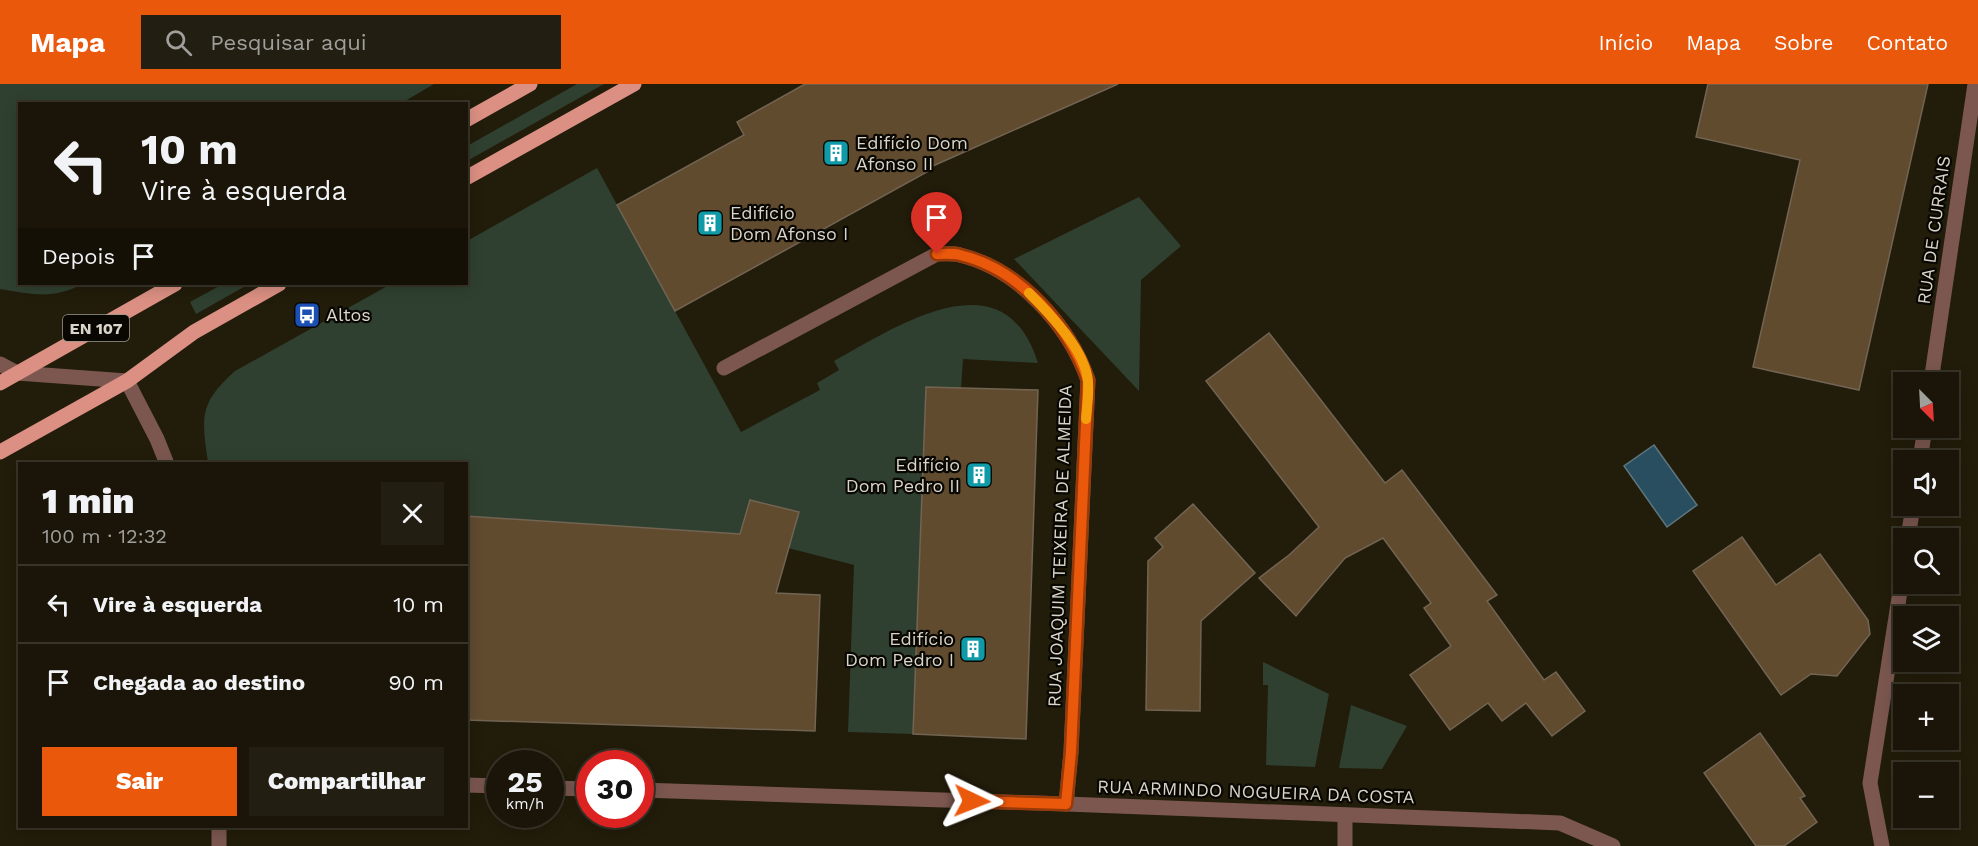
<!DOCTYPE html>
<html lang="pt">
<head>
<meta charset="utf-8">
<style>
	body { margin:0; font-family:"Work Sans",sans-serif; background:#231e12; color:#f1f3f6; height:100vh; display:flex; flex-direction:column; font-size:22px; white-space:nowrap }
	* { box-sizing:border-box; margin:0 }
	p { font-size:20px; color:#9f9f9c }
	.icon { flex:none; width:33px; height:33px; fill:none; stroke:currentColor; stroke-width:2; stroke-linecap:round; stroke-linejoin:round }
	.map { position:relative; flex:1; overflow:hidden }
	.details { position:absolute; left:18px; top:378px; width:450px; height:366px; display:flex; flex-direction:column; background:#1a1508; border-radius:0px; box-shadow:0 3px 15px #0003,0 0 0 2px #383429 }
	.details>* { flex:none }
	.top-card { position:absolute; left:18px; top:18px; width:450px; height:183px; border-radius:0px; box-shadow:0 3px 15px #0003,0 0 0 2px #383429; background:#1a1508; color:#f1f3f6; overflow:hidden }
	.needle { width:39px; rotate:156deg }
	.controls { position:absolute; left:1893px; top:288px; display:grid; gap:12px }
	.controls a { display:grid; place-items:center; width:66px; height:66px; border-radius:0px; background:#1a1508; box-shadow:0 3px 15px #0003,0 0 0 2px #383429; font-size:30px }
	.speed { position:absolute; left:486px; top:666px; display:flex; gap:12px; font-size:30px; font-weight:700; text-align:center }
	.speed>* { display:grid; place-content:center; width:78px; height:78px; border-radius:50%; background:#1a1508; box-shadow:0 3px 15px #0003,0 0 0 2px #383429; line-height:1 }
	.speed small { font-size:15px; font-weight:400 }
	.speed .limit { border:9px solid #d22; background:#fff; color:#111 }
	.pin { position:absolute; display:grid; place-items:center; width:51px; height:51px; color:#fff; margin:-62px -26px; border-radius:50% 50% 50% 0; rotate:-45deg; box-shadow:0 0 6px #0007 }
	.pin .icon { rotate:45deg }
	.me { position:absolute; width:66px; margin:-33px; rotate:92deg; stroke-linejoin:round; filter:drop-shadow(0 0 4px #0008) }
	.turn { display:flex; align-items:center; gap:21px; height:126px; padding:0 24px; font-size:27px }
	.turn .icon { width:78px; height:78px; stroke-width:2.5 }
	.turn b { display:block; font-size:42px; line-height:51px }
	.then { display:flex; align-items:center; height:57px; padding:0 24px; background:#0003; gap:12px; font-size:22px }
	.round { display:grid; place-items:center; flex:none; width:63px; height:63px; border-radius:0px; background:#231e12 }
	.overview { display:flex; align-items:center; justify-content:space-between; height:102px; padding:0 24px }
	h1 { font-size:36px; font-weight:800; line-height:45px }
	.button { display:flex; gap:12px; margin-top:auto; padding:12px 24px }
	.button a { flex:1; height:69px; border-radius:0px; background:#ea580c; color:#fff; font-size:24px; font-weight:800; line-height:69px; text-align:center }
	.button a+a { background:#231e12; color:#f1f3f6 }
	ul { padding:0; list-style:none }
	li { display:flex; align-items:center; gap:18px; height:78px; padding:0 24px; border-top:2px solid #383429 }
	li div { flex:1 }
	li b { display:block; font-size:22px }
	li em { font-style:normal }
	header { display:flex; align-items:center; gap:36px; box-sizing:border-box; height:84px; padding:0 30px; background:#ea580c; color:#fff }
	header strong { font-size:28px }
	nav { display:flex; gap:33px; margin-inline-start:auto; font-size:21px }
	.search { width:420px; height:54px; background:#231e12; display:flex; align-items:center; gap:15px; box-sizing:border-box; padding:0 21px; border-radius:0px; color:#9f9f9c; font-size:22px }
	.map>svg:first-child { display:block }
	.green { fill:#2f4030; fill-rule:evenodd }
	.water { fill:#294e5f; stroke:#5e767f; stroke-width:1.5 }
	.building { fill:#614b2f; stroke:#726453; stroke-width:1.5 }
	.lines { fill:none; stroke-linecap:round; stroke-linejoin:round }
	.minor { stroke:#7b5750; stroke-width:15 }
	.major { stroke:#db9083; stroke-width:15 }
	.route-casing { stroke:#983908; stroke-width:15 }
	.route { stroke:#ea580c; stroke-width:10 }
	.slow { stroke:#f59e0b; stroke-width:10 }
	.labels { text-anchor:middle; stroke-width:4.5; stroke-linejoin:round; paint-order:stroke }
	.shield { fill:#090702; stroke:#9b978e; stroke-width:1.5 }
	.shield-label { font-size:16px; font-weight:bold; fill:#d9d5ca }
	.poi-label { font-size:18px; fill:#d9d5ca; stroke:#090702; text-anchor:start }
	.street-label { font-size:18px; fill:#d9d5ca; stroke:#090702 }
</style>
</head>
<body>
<header>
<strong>Mapa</strong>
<div class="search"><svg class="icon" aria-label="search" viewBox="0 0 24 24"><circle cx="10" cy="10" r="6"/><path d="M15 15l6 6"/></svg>Pesquisar aqui</div>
<nav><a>Início</a><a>Mapa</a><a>Sobre</a><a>Contato</a></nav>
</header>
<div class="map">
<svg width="1978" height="762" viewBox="0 0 1978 762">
	<rect width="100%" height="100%" fill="#221c0a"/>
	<g class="green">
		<path d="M0,0H434L400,20H20V200H82C53,216 31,210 0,205Z"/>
		<polygon points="577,0 604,0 467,77 467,62"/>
		<path d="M597,84L741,348L820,306L817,299L839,286L834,277C898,242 1004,170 1038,279L963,275L961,304L926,303L913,650L848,648L854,481L734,450L467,432L466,380L208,379C202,334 198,320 235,287L391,200H466L467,157ZM750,416L798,428L742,446Z"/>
		<polygon points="1139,113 1181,162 1141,196 1139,307 1014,175"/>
		<polygon points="223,200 249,200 196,230 190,218"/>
		<polygon points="1263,578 1329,610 1315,683 1266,681 1268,601 1263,601"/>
		<polygon points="1351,621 1407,642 1382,685 1339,684"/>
	</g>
	<polygon class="water" points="1654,361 1697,421 1667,443 1624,382"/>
	<g class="building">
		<polygon points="805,0 1118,0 926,85 927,88 675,227 617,121 744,51 737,38"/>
		<polygon points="1708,0 1928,0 1859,306 1753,283 1800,76 1696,53"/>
		<polygon points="1269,249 1385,399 1402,386 1497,511 1487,517 1544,596 1556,588 1585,627 1552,652 1526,619 1502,637 1488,619 1450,646 1410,591 1451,562 1424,524 1431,519 1383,454 1345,474 1296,532 1259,494 1289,471 1319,443 1206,297"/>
		<polygon points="926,303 1038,306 1026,655 913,650"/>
		<polygon points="750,416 799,428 776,509 820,511 815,647 466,636 466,432 740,450"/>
		<polygon points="1193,420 1255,489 1201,537 1200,627 1146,626 1148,477 1163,463 1155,454"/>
		<polygon points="1742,453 1776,501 1820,470 1868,536 1870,550 1837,592 1811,590 1781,611 1693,487"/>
		<polygon points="1760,649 1805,712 1800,714 1817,738 1784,762 1756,762 1704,689"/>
	</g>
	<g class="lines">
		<g class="minor">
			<polyline points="0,280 17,289 127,297 157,355 167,380"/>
			<path d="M724,284L937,170C945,170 953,169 960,171C1018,185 1069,241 1088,296L1071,668L1066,720"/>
			<polyline points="1931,298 1975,0"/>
			<polyline points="1920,376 1925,344"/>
			<polyline points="1908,454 1913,422"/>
			<polyline points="466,701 500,702"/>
			<polyline points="550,704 590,705"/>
			<polyline points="640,706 1066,720 1560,739 1613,762"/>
			<polyline points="219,762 219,742"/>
			<polyline points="1345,762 1345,731"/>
			<polyline points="1882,762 1870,699 1904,482"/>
		</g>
		<g class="major">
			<polyline points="466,36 530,0"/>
			<polyline points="466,94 634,0"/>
			<polyline points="0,299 175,200"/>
			<polyline points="0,368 127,297 194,248 279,200"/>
		</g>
	</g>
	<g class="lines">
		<defs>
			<path id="route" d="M937,170C945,170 953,169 960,171C1019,185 1068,240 1088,296L1071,668L1066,720L972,717"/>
		</defs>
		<use href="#route" class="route-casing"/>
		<use href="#route" class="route"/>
		<path class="slow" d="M1029,209C1050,230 1086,267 1088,298C1089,310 1087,323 1086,335"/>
	</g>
	<defs>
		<symbol id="building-square" viewBox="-11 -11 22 22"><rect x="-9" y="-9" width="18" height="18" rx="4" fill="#0f9aa8" stroke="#090702"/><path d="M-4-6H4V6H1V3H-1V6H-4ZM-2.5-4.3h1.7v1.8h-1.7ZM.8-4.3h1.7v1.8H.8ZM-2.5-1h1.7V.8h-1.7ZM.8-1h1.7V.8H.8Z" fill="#fff"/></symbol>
		<symbol id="bus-square" viewBox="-11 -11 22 22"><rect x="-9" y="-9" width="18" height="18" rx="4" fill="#1a4fb4" stroke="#090702"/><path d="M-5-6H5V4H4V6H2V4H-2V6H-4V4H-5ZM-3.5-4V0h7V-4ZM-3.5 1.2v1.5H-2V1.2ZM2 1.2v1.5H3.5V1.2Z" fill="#fff"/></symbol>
	</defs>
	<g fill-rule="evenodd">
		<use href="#building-square" x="821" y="54" width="30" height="30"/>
		<use href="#building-square" x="695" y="124" width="30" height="30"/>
		<use href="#bus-square" x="292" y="216" width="30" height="30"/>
		<use href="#building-square" x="964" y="376" width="30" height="30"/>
		<use href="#building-square" x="958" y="550" width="30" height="30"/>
	</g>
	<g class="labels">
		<rect class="shield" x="63" y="231" width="66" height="26" rx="4.5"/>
		<g class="shield-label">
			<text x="96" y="250">EN 107</text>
		</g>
		<g class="poi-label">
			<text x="856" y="65">Edifício Dom<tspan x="856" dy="21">Afonso II</tspan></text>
			<text x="730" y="135">Edifício<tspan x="730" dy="21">Dom Afonso I</tspan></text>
			<text x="326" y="237">Altos</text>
			<text x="960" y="387" text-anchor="end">Edifício<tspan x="960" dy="21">Dom Pedro II</tspan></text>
			<text x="954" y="561" text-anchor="end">Edifício<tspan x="954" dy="21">Dom Pedro I</tspan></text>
		</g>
		<g class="street-label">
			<text transform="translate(1934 146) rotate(-82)" y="6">RUA DE CURRAIS</text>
			<text transform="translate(1060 462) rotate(-88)" y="6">RUA JOAQUIM TEIXEIRA DE ALMEIDA</text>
			<text transform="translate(1256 708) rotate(2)" y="6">RUA ARMINDO NOGUEIRA DA COSTA</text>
		</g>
	</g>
</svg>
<div class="controls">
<a><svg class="needle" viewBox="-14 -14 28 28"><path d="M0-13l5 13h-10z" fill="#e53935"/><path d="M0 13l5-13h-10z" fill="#9f9f9c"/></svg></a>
<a><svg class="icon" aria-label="sound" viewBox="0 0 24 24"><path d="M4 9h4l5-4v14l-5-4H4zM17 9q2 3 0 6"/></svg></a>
<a><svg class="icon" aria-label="search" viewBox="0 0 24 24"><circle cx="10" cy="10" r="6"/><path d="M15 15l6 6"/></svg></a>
<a><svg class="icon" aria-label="layers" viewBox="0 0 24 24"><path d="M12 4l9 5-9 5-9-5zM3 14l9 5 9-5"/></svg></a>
<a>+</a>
<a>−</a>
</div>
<div class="speed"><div>25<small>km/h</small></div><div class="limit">30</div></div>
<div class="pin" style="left:937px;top:170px;background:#d93025"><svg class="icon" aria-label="arrive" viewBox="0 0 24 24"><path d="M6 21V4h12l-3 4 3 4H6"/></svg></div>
<svg class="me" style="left:972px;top:717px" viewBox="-20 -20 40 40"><path d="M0-17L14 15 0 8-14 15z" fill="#ea580c" stroke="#fff" stroke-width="4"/></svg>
<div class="top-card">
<div class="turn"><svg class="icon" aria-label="left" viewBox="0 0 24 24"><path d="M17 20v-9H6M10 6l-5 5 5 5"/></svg><div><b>10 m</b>Vire à esquerda</div></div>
<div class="then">Depois<svg class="icon" aria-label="arrive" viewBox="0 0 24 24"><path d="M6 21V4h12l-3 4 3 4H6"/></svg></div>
</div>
<section class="details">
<div class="overview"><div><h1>1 min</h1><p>100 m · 12:32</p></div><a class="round"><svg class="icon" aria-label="close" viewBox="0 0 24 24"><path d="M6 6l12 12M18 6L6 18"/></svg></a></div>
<ul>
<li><svg class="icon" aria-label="left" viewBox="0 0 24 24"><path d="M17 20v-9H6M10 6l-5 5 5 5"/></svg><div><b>Vire à esquerda</b></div><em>10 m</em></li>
<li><svg class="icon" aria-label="arrive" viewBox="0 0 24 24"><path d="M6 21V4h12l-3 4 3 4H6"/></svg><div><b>Chegada ao destino</b></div><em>90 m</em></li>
</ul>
<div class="button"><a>Sair</a><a>Compartilhar</a></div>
</section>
</div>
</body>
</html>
